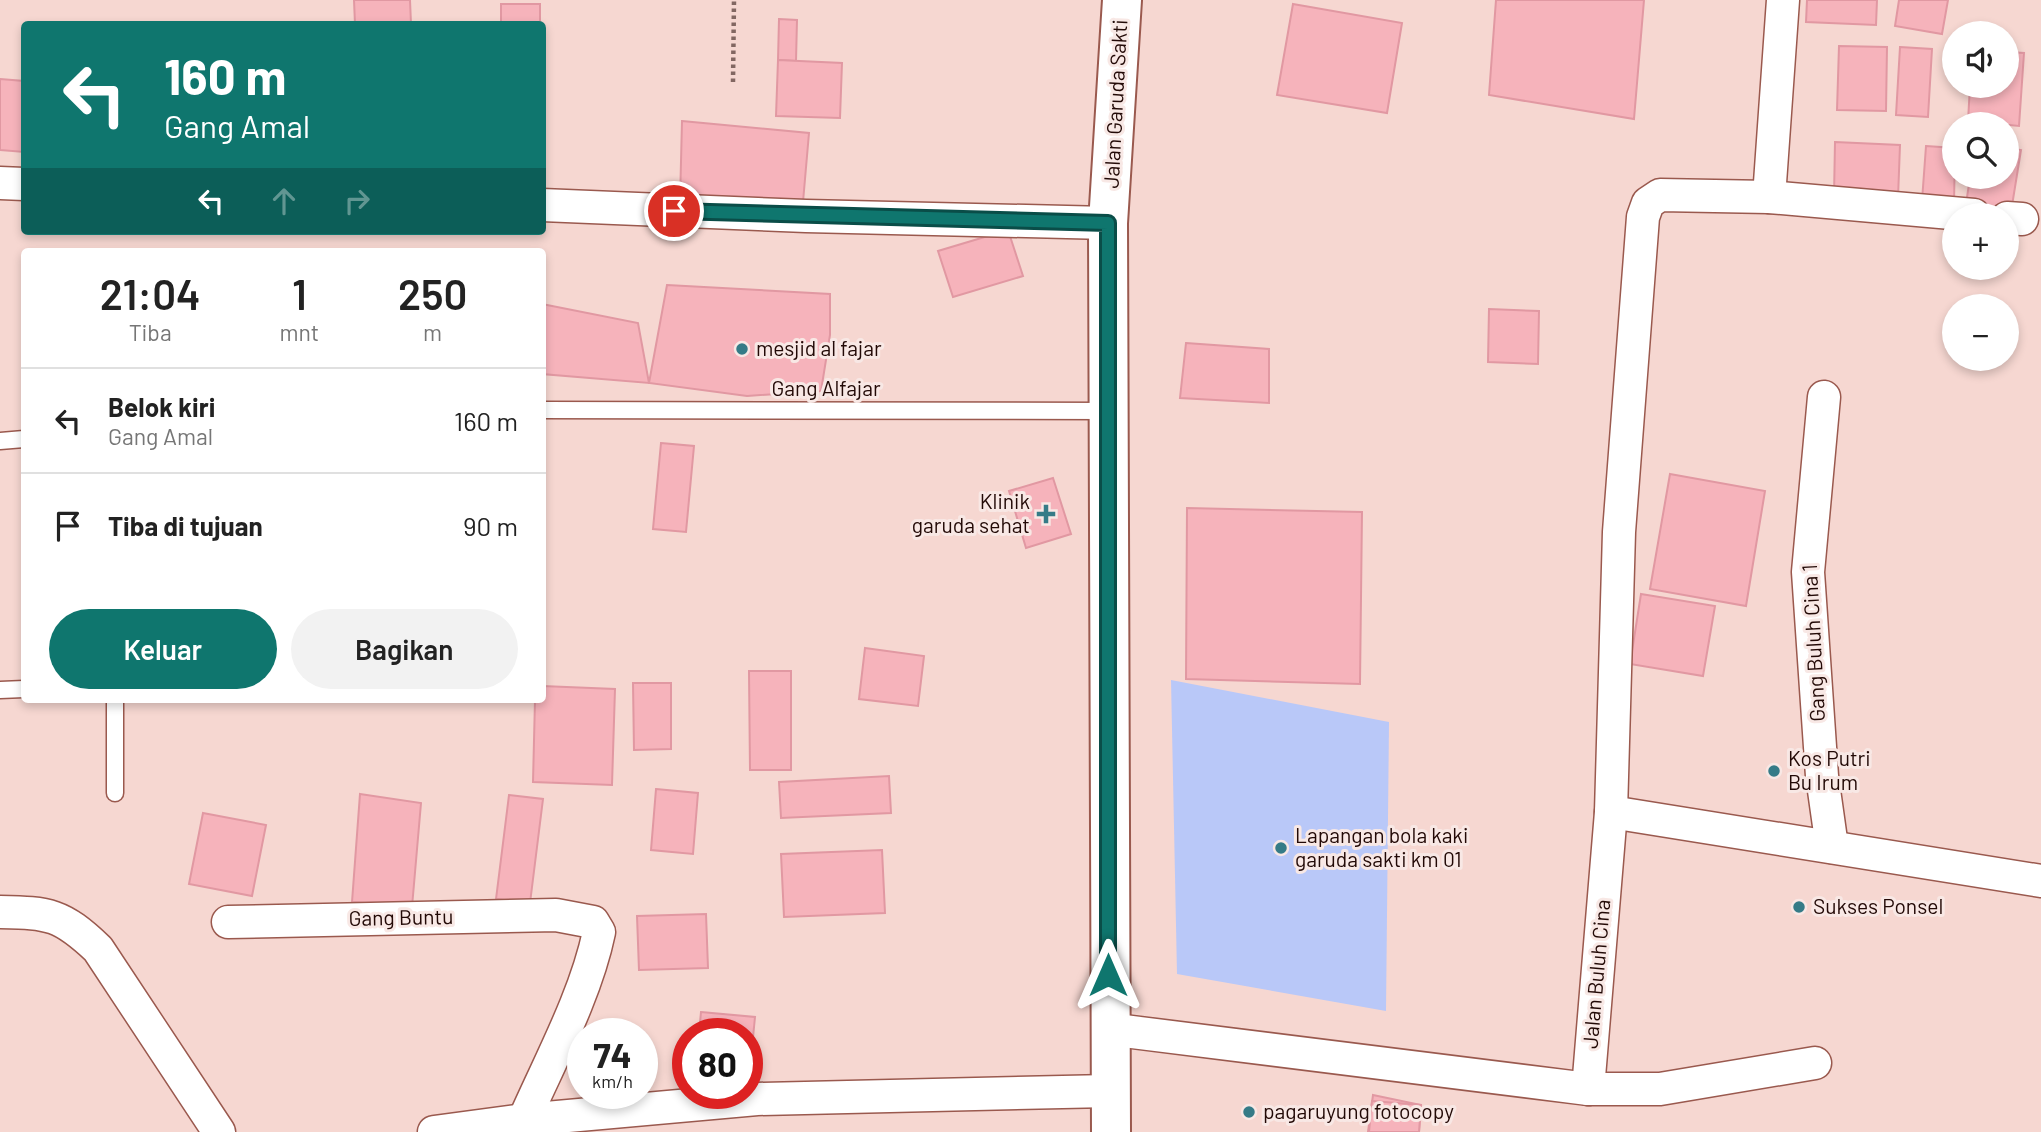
<!DOCTYPE html>
<html lang="id">
<head>
<meta charset="utf-8">
<style>
	body { margin:0; font-family:Barlow,sans-serif; background:#f2f2f2; color:#222; height:100vh; display:flex; flex-direction:column; font-size:26px; white-space:nowrap }
	* { box-sizing:border-box; margin:0 }
	p { font-size:23px; color:#767676 }
	.icon { flex:none; width:38px; height:38px; fill:none; stroke:currentColor; stroke-width:2; stroke-linecap:round; stroke-linejoin:round }
	.map { position:relative; flex:1; overflow:hidden }
	.sheet { position:absolute; left:21px; top:248px; width:525px; height:455px; display:flex; flex-direction:column; background:#fff; border-radius:7px; box-shadow:0 4px 10px #0003 }
	.sheet>* { flex:none }
	.banner { position:absolute; left:21px; top:21px; width:525px; height:214px; border-radius:7px; box-shadow:0 4px 10px #0003; background:#0f766e; color:#fff; overflow:hidden }
	.buttons { position:absolute; left:1942px; top:21px; display:grid; gap:14px }
	.buttons a { display:grid; place-items:center; width:77px; height:77px; border-radius:50%; background:#fff; box-shadow:0 4px 10px #0003; font-size:35px }
	.speed { position:absolute; left:567px; top:1018px; display:flex; gap:14px; font-size:35px; font-weight:700; text-align:center }
	.speed>* { display:grid; place-content:center; width:91px; height:91px; border-radius:50%; background:#fff; box-shadow:0 4px 10px #0003; line-height:1 }
	.speed small { font-size:18px; font-weight:400 }
	.speed .limit { border:10px solid #d22; background:#fff; color:#111 }
	.pin { position:absolute; display:grid; place-items:center; width:60px; height:60px; color:#fff; margin:-30px; border:4px solid #fff; border-radius:50%; box-shadow:0 2px 7px #0007 }
	.me { position:absolute; width:77px; margin:-38px; rotate:0deg; stroke-linejoin:round; filter:drop-shadow(0 0 5px #0008) }
	.turn { display:flex; align-items:center; gap:24px; height:147px; padding:0 28px; font-size:32px }
	.turn .icon { width:91px; height:91px; stroke-width:2.5 }
	.turn b { display:block; font-size:49px; line-height:60px }
	.lanes { display:flex; align-items:center; height:66px; padding:0 28px; background:#0003; justify-content:center; gap:35px; direction:ltr }
	.lanes .off { opacity:.35 }
	.eta { display:flex; justify-content:space-evenly; align-items:center; height:119px; text-align:center }
	.eta b { font-size:42px; font-weight:600; line-height:49px }
	.action { display:flex; gap:14px; margin-top:auto; padding:14px 28px }
	.action a { flex:1; height:80px; border-radius:42px; background:#0f766e; color:#fff; font-size:28px; font-weight:600; line-height:80px; text-align:center }
	.action a+a { background:#f2f2f2; color:#222 }
	ul { padding:0; list-style:none }
	li { display:flex; align-items:center; gap:21px; height:105px; padding:0 28px; border-top:2px solid #e0e0e0 }
	li div { flex:1 }
	li b { display:block; font-size:26px }
	li em { font-style:normal }
	.map>svg:first-child { display:block }
	.green { fill:#b9c8f8 }
	.building { fill:#f6b3bb; stroke:#e198a2; stroke-width:2 }
	.lines { fill:none; stroke-linecap:round; stroke-linejoin:round }
	.lane-casing { stroke:#9a594e; stroke-width:19 }
	.street-casing { stroke:#9a594e; stroke-width:35 }
	.highway-casing { stroke:#9a594e; stroke-width:42 }
	.path { stroke:#826762; stroke-width:4.5; stroke-dasharray:3.5 3.5; stroke-linecap:butt }
	.lane { stroke:#fff; stroke-width:16 }
	.street { stroke:#fff; stroke-width:32 }
	.highway { stroke:#fff; stroke-width:38 }
	.route-casing { stroke:#0a4d48; stroke-width:18 }
	.route { stroke:#0f766e; stroke-width:12 }
	.poi-dot { fill:#357b87; stroke:#f8e8e5; stroke-width:2.5 }
	.labels { text-anchor:middle; stroke-width:6; stroke-linejoin:round; paint-order:stroke }
	.street-label { font-size:21px; fill:#220906; stroke:#f8e8e5 }
	.poi-label { font-size:21px; fill:#220906; stroke:#f8e8e5; text-anchor:start }
</style>
</head>
<body>
<div class="map">
<svg width="2041" height="1132" viewBox="0 0 2041 1132">
	<rect width="100%" height="100%" fill="#f6d7d1"/>
	<polygon class="green" points="1171,680 1389,722 1386,1011 1177,974"/>
	<g class="building">
		<polygon points="354,0 410,0 411,24 355,24"/>
		<polygon points="1496,0 1644,0 1634,119 1489,95"/>
		<polygon points="1807,0 1877,0 1876,25 1806,22"/>
		<polygon points="1899,0 1948,0 1942,34 1895,26"/>
		<rect x="501" y="4" width="39" height="20"/>
		<polygon points="1293,4 1402,23 1387,113 1277,95"/>
		<polygon points="779,19 797,20 796,61 778,60"/>
		<polygon points="1839,46 1887,47 1886,111 1837,110"/>
		<polygon points="1900,47 1932,49 1928,117 1896,115"/>
		<polygon points="2007,52 2024,53 2019,126 1968,121 1970,86 2007,86"/>
		<polygon points="778,60 842,63 840,118 776,116"/>
		<polygon points="0,79 24,81 24,152 0,150"/>
		<polygon points="682,121 809,133 803,202 680,202"/>
		<polygon points="1835,142 1900,145 1898,198 1834,196"/>
		<polygon points="1926,146 1955,148 1954,204 1922,201"/>
		<polygon points="2007,148 2021,150 2010,218 1965,211 1970,177 2007,177"/>
		<polygon points="1008,230 1023,276 953,297 938,251"/>
		<polygon points="667,285 830,294 830,335 821,391 747,396 649,383"/>
		<polygon points="542,304 638,323 649,383 542,374"/>
		<polygon points="1489,309 1539,311 1538,364 1488,362"/>
		<polygon points="1186,343 1269,349 1269,403 1180,398"/>
		<polygon points="661,443 694,446 686,532 653,529"/>
		<polygon points="1670,474 1765,491 1746,606 1650,589"/>
		<polygon points="1053,478 1071,534 1026,548 1009,491"/>
		<polygon points="1187,508 1362,512 1360,684 1186,679"/>
		<polygon points="1641,594 1715,606 1703,676 1630,664"/>
		<polygon points="865,648 924,656 918,706 859,699"/>
		<polygon points="749,671 791,671 791,770 750,770"/>
		<polygon points="633,683 671,683 671,749 634,750"/>
		<polygon points="542,686 615,689 612,785 533,782 535,700 542,700"/>
		<polygon points="889,776 891,813 781,818 779,782"/>
		<polygon points="656,789 698,793 693,854 651,850"/>
		<polygon points="360,794 421,803 412,907 352,902"/>
		<polygon points="509,795 543,799 530,903 496,899"/>
		<polygon points="203,813 266,825 252,896 189,884"/>
		<polygon points="882,850 885,913 784,917 781,854"/>
		<polygon points="706,914 708,968 639,970 637,916"/>
		<polygon points="701,1012 755,1017 748,1088 747,1034 699,1034"/>
		<polygon points="1373,1095 1421,1105 1419,1132 1368,1132"/>
		<polygon points="1372,1101 1421,1105 1419,1132 1369,1132"/>
	</g>
	<g class="lines">
		<defs>
			<g id="lane">
				<polyline points="542,410 1109,411"/>
				<polyline points="0,441 24,439"/>
				<polyline points="0,690 24,689"/>
				<polyline points="115,700 115,793"/>
			</g>
			<g id="street">
				<polyline points="0,183 24,184"/>
				<polyline points="1769,197 1974,215"/>
				<polyline points="542,205 806,216 1108,223"/>
				<polyline points="2007,218 2022,219"/>
				<polyline points="1824,397 1808,572 1822,776 1832,847"/>
				<polyline points="1611,812 2041,881"/>
				<path d="M0,912C50,913 61,914 98,949L219,1132"/>
				<path d="M228,922L556,915L593,922L599,932C586,995 550,1061 524,1120"/>
				<polyline points="1108,1029 1588,1089 1660,1089 1815,1063"/>
				<polyline points="1588,1089 1611,812 1619,532 1643,217 1648,203 1660,195 1769,197 1783,0"/>
				<polyline points="434,1132 524,1120 757,1099 1109,1091"/>
			</g>
			<polyline id="highway" points="1111,1132 1108,223 1122,0"/>
		</defs>
		<use href="#lane" class="lane-casing"/>
		<use href="#street" class="street-casing"/>
		<use href="#highway" class="highway-casing"/>
		<polyline class="path" points="733,82 734,0"/>
		<use href="#lane" class="lane"/>
		<use href="#street" class="street"/>
		<use href="#highway" class="highway"/>
	</g>
	<g class="lines">
		<defs>
			<polyline id="route" points="674,211 1108,223 1108,975"/>
		</defs>
		<use href="#route" class="route-casing"/>
		<use href="#route" class="route"/>
	</g>
	<g class="poi-dot">
		<circle cx="742" cy="349" r="7"/>
		<path d="M1042.5 503.5h7v7h7v7h-7v7h-7v-7h-7v-7h7z"/>
		<circle cx="1774" cy="771" r="7"/>
		<circle cx="1281" cy="848" r="7"/>
		<circle cx="1799" cy="907" r="7"/>
		<circle cx="1249" cy="1112" r="7"/>
	</g>
	<g class="labels">
		<g class="street-label">
			<text transform="translate(1116 104) rotate(-87)" y="7">Jalan Garuda Sakti</text>
			<text x="826" y="396">Gang Alfajar</text>
			<text transform="translate(1814 643) rotate(-93)" y="7">Gang Buluh Cina 1</text>
			<text transform="translate(401 918) rotate(-1)" y="7">Gang Buntu</text>
			<text transform="translate(1597 974) rotate(-85)" y="7">Jalan Buluh Cina</text>
		</g>
		<g class="poi-label">
			<text x="756" y="356">mesjid al fajar</text>
			<text x="1030" y="509" text-anchor="end">Klinik<tspan x="1030" dy="24">garuda sehat</tspan></text>
			<text x="1788" y="766">Kos Putri<tspan x="1788" dy="24">Bu Irum</tspan></text>
			<text x="1295" y="843">Lapangan bola kaki<tspan x="1295" dy="24">garuda sakti km 01</tspan></text>
			<text x="1813" y="914">Sukses Ponsel</text>
			<text x="1263" y="1119">pagaruyung fotocopy</text>
		</g>
	</g>
</svg>
<div class="buttons">
<a><svg class="icon" aria-label="sound" viewBox="0 0 24 24"><path d="M4 9h4l5-4v14l-5-4H4zM17 9q2 3 0 6"/></svg></a>
<a><svg class="icon" aria-label="search" viewBox="0 0 24 24"><circle cx="10" cy="10" r="6"/><path d="M15 15l6 6"/></svg></a>
<a>+</a>
<a>−</a>
</div>
<div class="speed"><div>74<small>km/h</small></div><div class="limit">80</div></div>
<div class="pin" style="left:674px;top:211px;background:#d93025"><svg class="icon" aria-label="arrive" viewBox="0 0 24 24"><path d="M6 21V4h12l-3 4 3 4H6"/></svg></div>
<svg class="me" style="left:1108px;top:975px" viewBox="-20 -20 40 40"><path d="M0-17L14 15 0 8-14 15z" fill="#0f766e" stroke="#fff" stroke-width="4"/></svg>
<div class="banner">
<div class="turn"><svg class="icon" aria-label="left" viewBox="0 0 24 24"><path d="M17 20v-9H6M10 6l-5 5 5 5"/></svg><div><b>160 m</b>Gang Amal</div></div>
<div class="lanes"><svg class="icon" aria-label="left" viewBox="0 0 24 24"><path d="M17 20v-9H6M10 6l-5 5 5 5"/></svg><svg class="icon off" aria-label="ahead" viewBox="0 0 24 24"><path d="M12 20V5M6 11l6-6 6 6"/></svg><svg class="icon off" aria-label="right" viewBox="0 0 24 24"><path d="M7 20v-9h11M14 6l5 5-5 5"/></svg></div>
</div>
<section class="sheet">
<div class="eta">
<div><b>21:04</b><p>Tiba</p></div>
<div><b>1</b><p>mnt</p></div>
<div><b>250</b><p>m</p></div>
</div>
<ul>
<li><svg class="icon" aria-label="left" viewBox="0 0 24 24"><path d="M17 20v-9H6M10 6l-5 5 5 5"/></svg><div><b>Belok kiri</b><p>Gang Amal</p></div><em>160 m</em></li>
<li><svg class="icon" aria-label="arrive" viewBox="0 0 24 24"><path d="M6 21V4h12l-3 4 3 4H6"/></svg><div><b>Tiba di tujuan</b></div><em>90 m</em></li>
</ul>
<div class="action"><a>Keluar</a><a>Bagikan</a></div>
</section>
</div>
</body>
</html>
